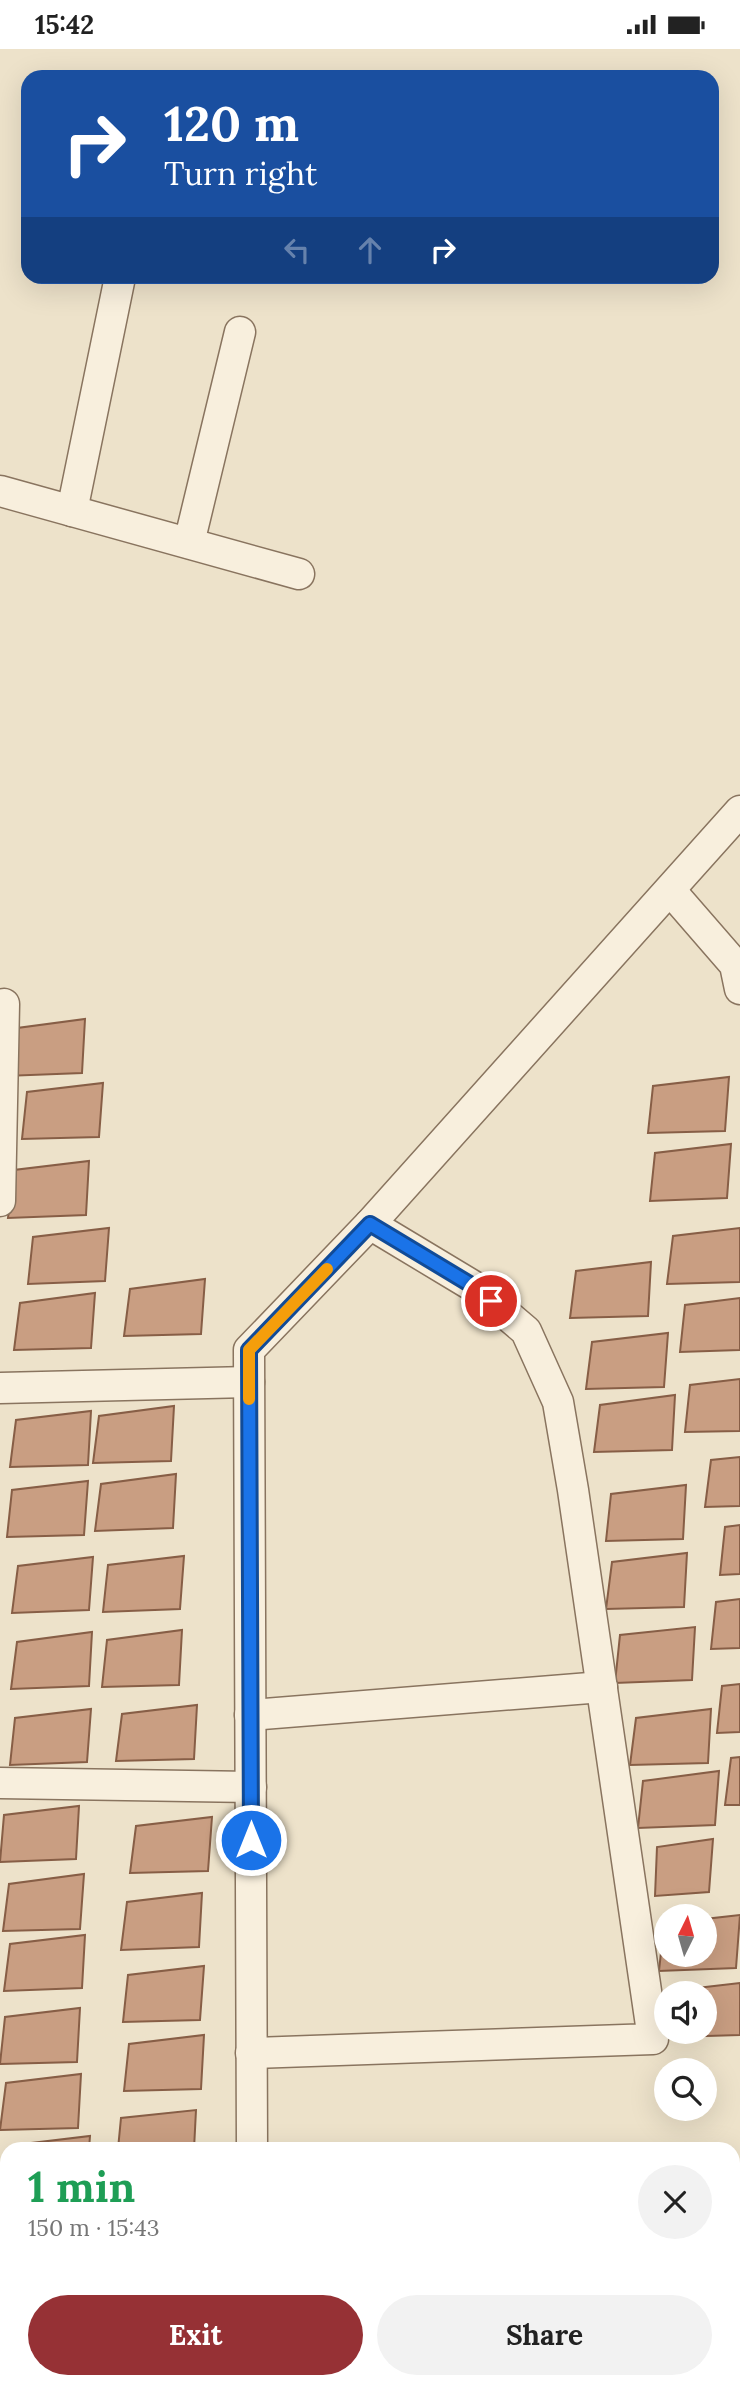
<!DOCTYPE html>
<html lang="en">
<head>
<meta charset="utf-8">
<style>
	body { margin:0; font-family:Lora,serif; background:#f2f2f2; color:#222; height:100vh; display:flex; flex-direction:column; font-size:26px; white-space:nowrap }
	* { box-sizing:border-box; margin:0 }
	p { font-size:23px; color:#767676 }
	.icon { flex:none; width:38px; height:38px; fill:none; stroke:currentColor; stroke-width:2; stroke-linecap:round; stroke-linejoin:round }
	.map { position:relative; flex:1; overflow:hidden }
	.sheet { position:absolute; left:0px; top:2093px; width:740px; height:247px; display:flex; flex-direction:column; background:#fff; border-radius:21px 21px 0 0; box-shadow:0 7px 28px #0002 }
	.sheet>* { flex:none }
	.banner { position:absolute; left:21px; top:21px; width:698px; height:214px; border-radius:21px; box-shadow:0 7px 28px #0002; background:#1a4fa0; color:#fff; overflow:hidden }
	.needle { width:46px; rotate:5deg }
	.controls { position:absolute; left:654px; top:1855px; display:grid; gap:14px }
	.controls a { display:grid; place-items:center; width:63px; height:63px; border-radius:50%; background:#fff; box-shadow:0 7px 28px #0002; font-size:35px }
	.pin { position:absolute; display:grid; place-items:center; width:60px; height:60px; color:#fff; margin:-30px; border:4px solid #fff; border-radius:50%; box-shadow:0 2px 7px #0007 }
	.me { position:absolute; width:77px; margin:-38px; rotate:0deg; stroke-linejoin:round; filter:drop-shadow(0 0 5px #0008) }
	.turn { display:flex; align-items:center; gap:24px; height:147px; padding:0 28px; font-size:32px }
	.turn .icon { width:91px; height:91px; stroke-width:2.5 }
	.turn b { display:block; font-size:49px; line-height:60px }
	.lanes { display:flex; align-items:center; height:66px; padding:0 28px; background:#0003; justify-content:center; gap:35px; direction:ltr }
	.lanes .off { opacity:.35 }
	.round { display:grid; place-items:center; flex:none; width:74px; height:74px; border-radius:37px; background:#f2f2f2 }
	.headline { display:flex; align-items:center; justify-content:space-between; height:119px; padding:0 28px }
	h1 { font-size:42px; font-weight:800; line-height:52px; color:#1e9e55 }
	.primary-button { display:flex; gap:14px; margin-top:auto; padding:14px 28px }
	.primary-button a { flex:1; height:80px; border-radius:42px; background:#963135; color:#fff; font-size:28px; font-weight:800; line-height:80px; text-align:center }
	.primary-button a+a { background:#f2f2f2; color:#222 }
	.status { display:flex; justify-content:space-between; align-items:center; height:49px; padding:0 35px; background:#fff; direction:ltr }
	.status svg { height:19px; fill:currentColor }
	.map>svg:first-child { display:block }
	.building { fill:#c99e82; stroke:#875e46; stroke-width:2 }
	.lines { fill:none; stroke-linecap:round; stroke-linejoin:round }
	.minor-casing { stroke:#89745f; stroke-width:33 }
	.minor { stroke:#f8efdd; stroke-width:30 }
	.route-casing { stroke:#114b97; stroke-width:18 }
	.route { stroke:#1a73e8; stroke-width:12 }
	.slow { stroke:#f59e0b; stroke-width:12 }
</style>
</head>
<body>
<div class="status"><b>15:42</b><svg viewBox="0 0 49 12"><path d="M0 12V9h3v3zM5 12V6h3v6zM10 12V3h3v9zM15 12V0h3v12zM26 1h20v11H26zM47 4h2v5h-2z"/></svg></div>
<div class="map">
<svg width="740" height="2339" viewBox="0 0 740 2339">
	<rect width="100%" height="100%" fill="#ede2ca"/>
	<g class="building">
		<polygon points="85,970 82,1024 5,1027 10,980"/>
		<polygon points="729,1028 725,1082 648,1084 653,1037"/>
		<polygon points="103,1034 99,1088 22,1090 27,1043"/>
		<polygon points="731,1095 727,1149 650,1152 655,1104"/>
		<polygon points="89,1112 86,1166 8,1169 14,1121"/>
		<polygon points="109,1179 105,1232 28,1235 33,1188"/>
		<polygon points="740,1179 740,1233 667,1235 673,1187"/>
		<polygon points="651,1213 648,1267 570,1269 576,1222"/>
		<polygon points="205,1230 201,1285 124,1287 130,1240"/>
		<polygon points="95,1244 91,1299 14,1301 20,1254"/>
		<polygon points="740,1249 740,1301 680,1303 685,1256"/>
		<polygon points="668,1284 664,1338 586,1340 592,1293"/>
		<polygon points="740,1330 740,1382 685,1383 690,1336"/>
		<polygon points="675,1346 672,1401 594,1403 600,1356"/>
		<polygon points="174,1357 171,1412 93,1414 99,1367"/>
		<polygon points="91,1362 88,1416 10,1418 16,1371"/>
		<polygon points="740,1408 740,1457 705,1458 711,1411"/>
		<polygon points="176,1425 173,1479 95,1482 101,1435"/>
		<polygon points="88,1432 84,1486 7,1488 12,1441"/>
		<polygon points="686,1436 683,1490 606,1492 611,1445"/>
		<polygon points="740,1476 740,1525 720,1526 725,1478"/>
		<polygon points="687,1504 684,1558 606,1560 612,1513"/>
		<polygon points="184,1507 180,1560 103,1563 108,1516"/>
		<polygon points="93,1508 89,1561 12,1564 18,1517"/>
		<polygon points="740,1550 740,1599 711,1600 716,1553"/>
		<polygon points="695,1578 692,1631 615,1634 620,1586"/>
		<polygon points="182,1581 179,1636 102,1638 107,1591"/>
		<polygon points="92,1583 89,1637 11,1640 17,1593"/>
		<polygon points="740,1635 740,1683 717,1684 722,1637"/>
		<polygon points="197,1656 194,1710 116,1712 122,1665"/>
		<polygon points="91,1660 87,1713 10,1716 15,1669"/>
		<polygon points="711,1660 708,1714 630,1716 636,1669"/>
		<polygon points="740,1708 740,1756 725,1756 731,1709"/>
		<polygon points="719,1722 715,1776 638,1779 643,1732"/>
		<polygon points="79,1757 76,1810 0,1813 4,1766"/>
		<polygon points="212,1768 208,1822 130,1824 136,1777"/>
		<polygon points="713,1790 709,1843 655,1847 657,1798"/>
		<polygon points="84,1825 80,1880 3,1882 9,1835"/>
		<polygon points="202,1844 199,1898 121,1901 127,1853"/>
		<polygon points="740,1866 736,1919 659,1922 664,1875 667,1875 667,1906 705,1906 705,1870"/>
		<polygon points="85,1886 82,1939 4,1942 10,1895"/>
		<polygon points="204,1917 200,1971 123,1973 128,1926"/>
		<polygon points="740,1934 740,1986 674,1988 675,1983 705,1983 705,1944 679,1944 680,1941"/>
		<polygon points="80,1959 77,2013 0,2015 5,1968"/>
		<polygon points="204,1986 201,2040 124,2042 129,1995"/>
		<polygon points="81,2025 78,2079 0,2081 6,2034"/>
		<polygon points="196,2061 194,2100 118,2100 121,2069"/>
		<polygon points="90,2087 89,2100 14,2100 15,2096"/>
	</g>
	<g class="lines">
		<defs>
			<g id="minor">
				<polyline points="0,442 299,525"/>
				<polyline points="72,462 120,228"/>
				<polyline points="189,494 240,283"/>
				<polyline points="670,841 735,916 740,940"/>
				<polyline points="0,1152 4,955"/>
				<polyline points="0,1339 249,1333"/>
				<polyline points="250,1666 602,1638"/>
				<polyline points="0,1734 251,1738"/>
				<polyline points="251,2004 653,1990 573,1441 558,1353 526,1282 473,1237 370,1175"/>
				<polyline points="252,2100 249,1301 370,1175 740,762"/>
				<polyline points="733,2269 740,2269"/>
				<polyline points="0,2310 7,2309"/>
				<polyline points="306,2333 308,2339"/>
			</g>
		</defs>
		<use href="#minor" class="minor-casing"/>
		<use href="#minor" class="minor"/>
	</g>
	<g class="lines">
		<defs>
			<polyline id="route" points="251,1791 249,1301 370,1175 473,1237 491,1252"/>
		</defs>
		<use href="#route" class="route-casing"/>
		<use href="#route" class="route"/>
		<polyline class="slow" points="249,1350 249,1301 327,1220"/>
	</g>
</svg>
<div class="controls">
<a><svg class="needle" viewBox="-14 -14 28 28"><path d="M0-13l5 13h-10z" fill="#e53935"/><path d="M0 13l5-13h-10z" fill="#767676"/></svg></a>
<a><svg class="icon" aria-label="sound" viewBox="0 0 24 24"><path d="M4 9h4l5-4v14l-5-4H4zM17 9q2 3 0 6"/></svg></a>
<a><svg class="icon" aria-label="search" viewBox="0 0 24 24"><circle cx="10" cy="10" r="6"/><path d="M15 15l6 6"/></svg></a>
</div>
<div class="pin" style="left:491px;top:1252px;background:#d93025"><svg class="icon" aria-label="arrive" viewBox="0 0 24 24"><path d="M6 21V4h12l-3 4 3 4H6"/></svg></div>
<svg class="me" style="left:251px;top:1791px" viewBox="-20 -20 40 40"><circle r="17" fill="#1a73e8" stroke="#fff" stroke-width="3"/><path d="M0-11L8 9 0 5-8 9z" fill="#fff"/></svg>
<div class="banner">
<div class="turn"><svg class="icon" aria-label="right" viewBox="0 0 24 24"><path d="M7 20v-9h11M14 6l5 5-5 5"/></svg><div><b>120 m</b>Turn right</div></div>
<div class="lanes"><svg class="icon off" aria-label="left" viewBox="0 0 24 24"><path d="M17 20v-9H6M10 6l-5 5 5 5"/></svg><svg class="icon off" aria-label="ahead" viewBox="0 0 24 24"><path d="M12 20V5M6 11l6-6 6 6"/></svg><svg class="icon" aria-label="right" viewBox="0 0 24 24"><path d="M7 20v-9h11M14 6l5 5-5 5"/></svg></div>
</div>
<section class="sheet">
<div class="headline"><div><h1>1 min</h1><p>150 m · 15:43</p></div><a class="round"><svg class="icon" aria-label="close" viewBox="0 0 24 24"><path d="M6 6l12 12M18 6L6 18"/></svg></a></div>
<div class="primary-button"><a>Exit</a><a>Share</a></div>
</section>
</div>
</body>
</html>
